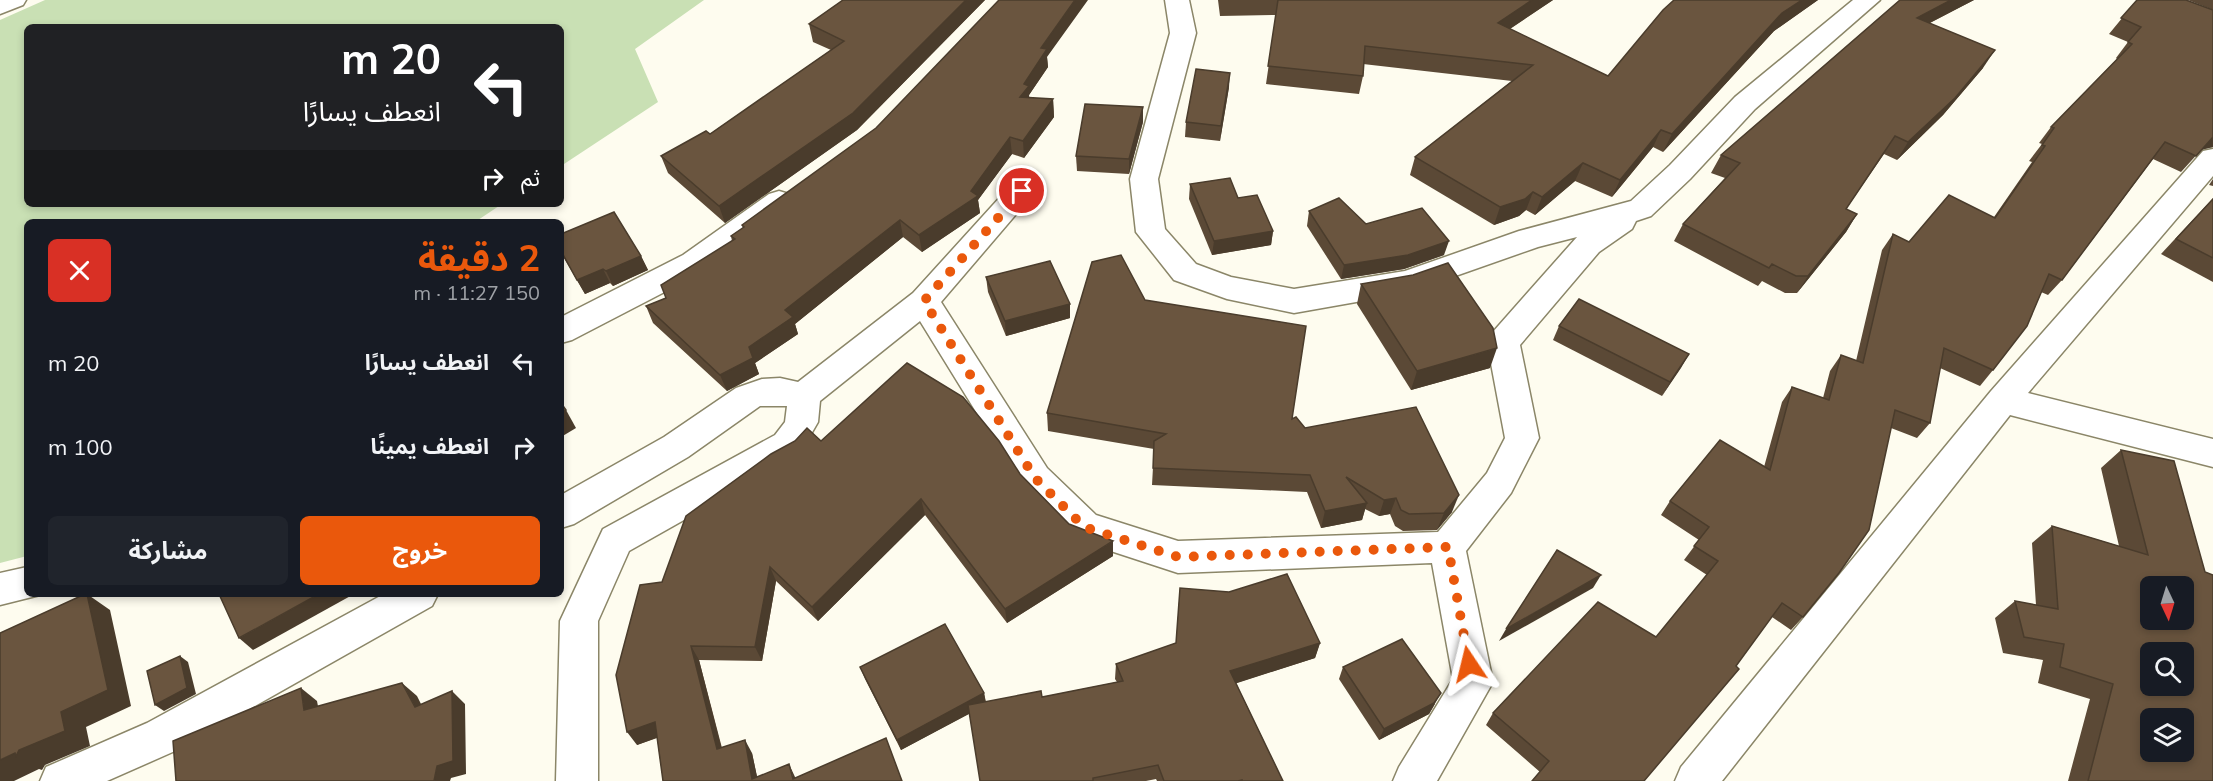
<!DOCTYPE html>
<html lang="ar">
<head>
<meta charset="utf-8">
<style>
	body { margin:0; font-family:Mulish,"Noto Sans Arabic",sans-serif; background:#20242c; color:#f1f3f6; direction:rtl; height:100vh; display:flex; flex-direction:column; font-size:22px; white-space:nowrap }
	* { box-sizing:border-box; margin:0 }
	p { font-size:20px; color:#9ea1a6 }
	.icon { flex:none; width:33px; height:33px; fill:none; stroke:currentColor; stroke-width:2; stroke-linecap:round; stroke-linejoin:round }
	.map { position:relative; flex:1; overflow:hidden; direction:ltr }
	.drawer { position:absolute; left:24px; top:219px; width:540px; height:378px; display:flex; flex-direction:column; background:#171b24; border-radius:9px; box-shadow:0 3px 9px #0003; direction:rtl }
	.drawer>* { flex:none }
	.guide { position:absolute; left:24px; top:24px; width:540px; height:183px; border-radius:9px; box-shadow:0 3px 9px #0003; direction:rtl; background:#202124; color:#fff; overflow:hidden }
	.needle { width:39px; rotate:176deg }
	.buttons { position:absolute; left:2140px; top:576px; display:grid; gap:12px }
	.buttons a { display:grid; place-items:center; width:54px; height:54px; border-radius:9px; background:#171b24; box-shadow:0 3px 9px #0003; font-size:30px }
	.pin { position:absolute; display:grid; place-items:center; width:51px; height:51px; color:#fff; margin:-26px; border:3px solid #fff; border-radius:50%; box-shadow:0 2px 6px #0007 }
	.me { position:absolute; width:66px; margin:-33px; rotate:350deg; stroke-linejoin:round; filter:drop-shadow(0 0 4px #0008) }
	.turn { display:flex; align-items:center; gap:21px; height:126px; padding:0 24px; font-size:27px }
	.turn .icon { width:78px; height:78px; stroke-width:2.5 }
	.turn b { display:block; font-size:42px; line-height:51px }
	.then { display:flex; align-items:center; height:57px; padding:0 24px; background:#0003; gap:12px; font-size:22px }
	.round { display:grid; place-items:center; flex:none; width:63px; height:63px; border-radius:9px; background:#20242c }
	.summary { display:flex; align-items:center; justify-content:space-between; height:102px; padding:0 24px }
	h1 { font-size:36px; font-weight:700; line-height:45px; color:#ea580c }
	.cta { display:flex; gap:12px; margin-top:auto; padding:12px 24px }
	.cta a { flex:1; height:69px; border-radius:9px; background:#ea580c; color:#fff; font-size:24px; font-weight:700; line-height:69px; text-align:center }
	.cta a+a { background:#20242c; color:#f1f3f6 }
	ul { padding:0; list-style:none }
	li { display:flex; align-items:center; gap:18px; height:84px; padding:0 24px }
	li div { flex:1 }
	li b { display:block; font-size:22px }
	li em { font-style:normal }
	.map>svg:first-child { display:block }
	.green { fill:#c9e0b4 }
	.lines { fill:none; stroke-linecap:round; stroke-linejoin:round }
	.minor-casing { stroke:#8b8668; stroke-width:3 }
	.minor { fill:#fff; fill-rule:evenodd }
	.wall { fill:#5b4936 }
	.shaded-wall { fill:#4a3c2c }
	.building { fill:#6a553f; stroke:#4a3c2c; stroke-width:1.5; fill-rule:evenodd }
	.route { stroke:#ea580c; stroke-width:10; stroke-dasharray:0 18 }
</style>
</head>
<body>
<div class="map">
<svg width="2213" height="781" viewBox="0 0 2213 781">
	<rect width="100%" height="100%" fill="#fefcef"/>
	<polygon class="green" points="45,0 704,0 635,49 658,102 561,166 561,27 27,27 27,204 502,204 475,222 27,222 27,556 0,563 0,20"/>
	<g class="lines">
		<defs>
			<g id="minor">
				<polygon points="0,0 26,0 23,5 0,14"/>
				<polygon points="1165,0 1189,0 1196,33 1158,179 1165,229 1196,264 1231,277 1294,289 1405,271 1519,231 1631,201 1670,165 1735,97 1853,0 1880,0 1755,109 1690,179 1651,216 1636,221 1632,229 1599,252 1520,345 1539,438 1511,493 1466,551 1493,682 1437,781 1393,781 1399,767 1453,679 1432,563 1178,573 1071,538 1023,488 920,321 820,401 818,422 799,455 629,551 598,621 598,781 556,781 560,621 603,529 775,435 785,422 787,406 760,406 688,457 574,524 561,528 561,495 664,437 736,388 762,379 780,378 798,382 913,293 1012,184 1022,181 1032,184 1036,191 941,302 1047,468 1096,515 1178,541 1438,532 1487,473 1505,438 1487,342 1492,333 1577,237 1538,247 1407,293 1294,313 1227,299 1174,280 1136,232 1130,179 1170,33"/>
				<polygon points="2213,149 2213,176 2028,393 2213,439 2213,467 2010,415 1722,781 1675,781 1681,767 1991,391 2203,151"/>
				<polygon points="779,191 789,194 794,201 789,208 705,271 572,340 561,343 561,317 683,255 769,194"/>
				<polygon points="27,567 27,594 40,595 0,605 0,573"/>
				<polygon points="384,594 438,594 432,606 175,751 107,781 40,781 46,767 147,723"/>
			</g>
		</defs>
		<use href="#minor" class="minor-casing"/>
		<use href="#minor" class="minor"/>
	</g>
	<g class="wall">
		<polygon points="843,0 985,0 857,130 725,223 668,173 661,156 710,134 831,50 813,42 809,24"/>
		<polygon points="1218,0 1553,0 1510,29 1608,76 1674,0 1818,0 1774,31 1663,152 1653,147 1612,197 1575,181 1535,215 1526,210 1519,216 1494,225 1410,175 1415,157 1512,81 1363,64 1363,76 1359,94 1266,84 1276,15 1220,16"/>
		<polygon points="1900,0 1974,0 1930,23 1983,68 1943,115 1897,160 1884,154 1846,209 1857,214 1846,232 1797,293 1785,293 1762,281 1758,286 1674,241 1683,224 1725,178 1711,173 1721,155"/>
		<polygon points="2137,0 2213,147 2202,149 2181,172 2153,159 2062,280 2048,295 2041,292 1993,370 1980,386 1940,368 1930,423 1917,438 1891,428 1803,617 1791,630 1772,617 1540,772 1486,725 1493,713 1656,637 1707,575 1684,560 1699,540 1661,515 1670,501 1764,467 1782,402 1792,387 1823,398 1830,371 1841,355 1856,361 1882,250 1893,234 1909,242 1994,217 2032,162 2029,161 2042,144 2039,143 2051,127 2117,59 2116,58 2128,42 2109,34"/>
		<polygon points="2188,0 2213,0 2213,10"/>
		<polygon points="1047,57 1048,67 1029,95 1029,98 1053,99 1054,117 1024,158 1012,154 978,200 980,213 922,252 903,237 795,324 798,334 755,363 759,374 727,391 653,323 646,306 666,298 732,241 731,236 743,228 742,225"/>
		<polygon points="1229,87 1220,141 1185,137 1186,122"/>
		<polygon points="1143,122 1129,174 1077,171 1076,156"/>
		<polygon points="2213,179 2213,186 2209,185"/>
		<polygon points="1190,184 1238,198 1273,231 1271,245 1212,255 1189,199"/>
		<polygon points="2213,198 2213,282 2161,254"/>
		<polygon points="1309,211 1366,224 1444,255 1404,269 1341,279 1307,226"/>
		<polygon points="561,234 641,256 648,270 613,286 610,283 585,294 561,253"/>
		<polygon points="986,277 1070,304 1070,318 1006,336 988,292"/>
		<polygon points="1361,284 1490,368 1411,390 1357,304"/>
		<polygon points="1145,300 1292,419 1305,428 1452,512 1437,530 1403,531 1395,526 1390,514 1379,516 1365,509 1362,520 1321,528 1307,492 1152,485 1154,449 1048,431 1047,413"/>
		<polygon points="1559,326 1689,354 1662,396 1553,340"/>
		<polygon points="821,441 1020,474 1069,524 1113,556 1007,623 925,515 818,621 776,581 762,661 699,660 722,748 752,753 757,777 902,781 663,781 657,738 637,745 662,582"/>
		<polygon points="2121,450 2213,781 2068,781 2090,699 2038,683 2043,660 2003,653 1995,618 2015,601 2036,605 2032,543 2052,526 2119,546 2101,468"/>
		<polygon points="1180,588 1320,643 1315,658 1236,683 1283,781 1157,781 1156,779 1146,781 980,781 970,713 901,750 865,679 860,667 984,693 986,702 1042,697 1117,682 1115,679 1116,664 1176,643"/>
		<polygon points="1343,667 1435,704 1429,714 1379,740 1339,679"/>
	</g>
	<g class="shaded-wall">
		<polygon points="966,0 985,0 857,130 725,223 719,206"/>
		<polygon points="1075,0 1088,0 1047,57 1048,67 1029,95 1030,103 1020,97 1024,84 1041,48"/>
		<polygon points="1532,0 1553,0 1493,40 1498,23"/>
		<polygon points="1802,0 1818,0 1774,31 1663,152 1672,134 1782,13"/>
		<polygon points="1951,0 1974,0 1906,35 1917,18"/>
		<polygon points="1995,50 1983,68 1943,115 1897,160 1908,142"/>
		<polygon points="1230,73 1229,87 1220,141 1221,126"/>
		<polygon points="1053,99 1054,117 1024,158 1023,141"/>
		<polygon points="1143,107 1143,122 1129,174 1129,159"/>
		<polygon points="1661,130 1653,147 1612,197 1620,180"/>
		<polygon points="1010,137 1012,154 978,200 980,213 922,252 919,235 971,191"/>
		<polygon points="2213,137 2213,147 2201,150"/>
		<polygon points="1583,163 1575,181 1535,215 1542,197"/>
		<polygon points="1533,192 1526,210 1519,216 1494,225 1500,207"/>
		<polygon points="1857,214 1846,232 1797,293 1808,276"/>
		<polygon points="900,220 903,237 795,324 798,334 755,363 759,374 727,391 720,375 749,347 785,310"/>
		<polygon points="1273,231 1271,245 1212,255 1214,241"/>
		<polygon points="1449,241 1444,255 1404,269 1341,279 1344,265"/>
		<polygon points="641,256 648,270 613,286 606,271"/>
		<polygon points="603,269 610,283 585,294 577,280"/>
		<polygon points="1070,304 1070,318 1006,336 1005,321"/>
		<polygon points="1497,348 1490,368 1411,390 1417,371"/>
		<polygon points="1689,354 1681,368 1662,396 1670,382"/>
		<polygon points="566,410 576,428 561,437 561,413"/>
		<polygon points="1459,495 1452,512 1437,530 1444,513"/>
		<polygon points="1396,498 1390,514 1379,516 1384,500"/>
		<polygon points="921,499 925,515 818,621 812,607"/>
		<polygon points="1367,503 1362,520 1321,528 1325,511"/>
		<polygon points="1113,541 1113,556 1007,623 1005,609"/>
		<polygon points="770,567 776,581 762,661 755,647"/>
		<polygon points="1601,575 1593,588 1499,641 1506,629"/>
		<polygon points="87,594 110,610 131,706 86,727 90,746 45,765 42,770 39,769 14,781 0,781 0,760 19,750 61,712"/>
		<polygon points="319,594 354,594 253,650 239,638"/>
		<polygon points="1320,643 1315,658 1228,686 1230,671"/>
		<polygon points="691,646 699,660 725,762 717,749"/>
		<polygon points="180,656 188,662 196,694 164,711 155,705"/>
		<polygon points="402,683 417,696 429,720 415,707"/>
		<polygon points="301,688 317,701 321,723 304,710"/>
		<polygon points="452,691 465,704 466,774 451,778 450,781 434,781"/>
		<polygon points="984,693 986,705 901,750 897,740"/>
		<polygon points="1441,693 1429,714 1379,740 1384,729"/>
		<polygon points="655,722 664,735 637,745 627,732"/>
		<polygon points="745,740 752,753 758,781 752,779"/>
		<polygon points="789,764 795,777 797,781 794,781"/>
	</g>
	<g class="building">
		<polygon points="843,0 966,0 853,113 719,206 661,156 706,131 710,134 844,41 809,24"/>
		<polygon points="999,0 1075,0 1041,48 1047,49 1024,84 1029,86 1020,97 1053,99 1023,141 1010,137 971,191 978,196 919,235 900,220 785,310 793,317 749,347 753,358 720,375 646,306 666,298 661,285 735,239 731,236 744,227 742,225 876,128"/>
		<polygon points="1278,0 1532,0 1498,23 1608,76 1663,10 1674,0 1802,0 1782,13 1672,134 1661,130 1620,180 1583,163 1542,197 1533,192 1525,199 1500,207 1415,157 1533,65 1365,46 1363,76 1268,66"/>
		<polygon points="1900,0 1951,0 1917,18 1995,50 1955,98 1908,142 1895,136 1846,209 1857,214 1808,276 1796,276 1772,264 1769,268 1683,224 1740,163 1721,155"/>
		<polygon points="2137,0 2186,0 2213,10 2213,137 2196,156 2165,142 2062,280 2049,274 2027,326 1993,370 1944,348 1930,423 1895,410 1869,530 1839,573 1803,617 1782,603 1736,666 1739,669 1644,781 1532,781 1549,761 1493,713 1598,602 1656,637 1718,561 1694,546 1709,527 1670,501 1720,440 1770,470 1792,387 1829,400 1841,355 1863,363 1893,234 1909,242 1949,195 1995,218 2045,146 2042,145 2054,128 2051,127 2132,44 2128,42 2141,27 2121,18"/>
		<polygon points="1196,69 1230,73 1221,126 1186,122"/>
		<polygon points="1085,104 1143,107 1129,159 1076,156"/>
		<polygon points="1230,178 1238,198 1257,195 1273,231 1214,241 1190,184"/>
		<polygon points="1339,198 1366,224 1422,208 1449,241 1408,255 1344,265 1309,211"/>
		<polygon points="2213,199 2213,258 2176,239"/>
		<polygon points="614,212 641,256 606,271 603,269 577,280 561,251 561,234"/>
		<polygon points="1121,255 1145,300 1306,326 1292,419 1296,417 1305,428 1416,407 1459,495 1444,513 1409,514 1401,510 1396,498 1384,500 1346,477 1367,503 1325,511 1310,475 1153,468 1154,441 1166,434 1047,413 1092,262"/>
		<polygon points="1050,261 1070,304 1005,321 986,277"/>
		<polygon points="1448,263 1493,328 1497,348 1417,371 1361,284 1413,275"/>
		<polygon points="1579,299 1689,354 1670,382 1559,326"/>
		<polygon points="907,363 963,397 999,441 1020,474 1069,524 1113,541 1005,609 921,499 812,607 770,567 755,647 691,646 717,749 745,740 752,779 789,764 793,779 886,738 902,781 663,781 655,722 627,732 616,675 640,585 662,582 686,516 771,454 795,441 807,428 821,441"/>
		<polygon points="561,403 566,410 561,413"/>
		<path d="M2121,450L2174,461L2205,572L2213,575V781H2088L2113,684L2060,667L2064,644L2024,637L2015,601L2058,609L2052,526L2148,555ZM2151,586H2184V620H2151ZM2151,652H2184V686H2151ZM2151,718H2184V752H2151Z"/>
		<polygon points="1557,550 1601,575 1506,629"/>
		<polygon points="1287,574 1320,643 1230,671 1283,781 1242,781 1242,780 1238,781 1164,781 1158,765 1093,778 1093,781 980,781 968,705 1041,691 1042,697 1123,681 1116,664 1176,643 1180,588 1229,592"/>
		<polygon points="85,594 87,594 108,690 61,712 65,731 19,750 16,756 15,753 0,760 0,633"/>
		<polygon points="219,594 319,594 239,638"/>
		<polygon points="945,624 984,693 897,740 860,667"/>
		<polygon points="1402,639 1441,693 1434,703 1384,729 1343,667"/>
		<polygon points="180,656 187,688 155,705 147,671"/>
		<polygon points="402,683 415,707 452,691 453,761 437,766 434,781 176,781 173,741 301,688 304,710"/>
	</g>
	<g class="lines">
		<polyline class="route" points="1022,191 924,301 1035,478 1084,527 1178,557 1448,547 1469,664"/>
	</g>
</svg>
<div class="buttons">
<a><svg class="needle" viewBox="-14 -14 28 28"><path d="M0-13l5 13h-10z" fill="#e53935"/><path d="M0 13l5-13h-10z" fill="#9ea1a6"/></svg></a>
<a><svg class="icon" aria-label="search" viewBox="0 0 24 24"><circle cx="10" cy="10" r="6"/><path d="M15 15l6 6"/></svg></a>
<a><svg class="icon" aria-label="layers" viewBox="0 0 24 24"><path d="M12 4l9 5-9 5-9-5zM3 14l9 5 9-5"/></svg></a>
</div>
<div class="pin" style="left:1022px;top:191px;background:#d93025"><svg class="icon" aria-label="arrive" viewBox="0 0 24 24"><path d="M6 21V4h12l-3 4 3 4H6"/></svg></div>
<svg class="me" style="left:1469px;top:664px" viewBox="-20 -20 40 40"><path d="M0-17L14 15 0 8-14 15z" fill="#ea580c" stroke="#fff" stroke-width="4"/></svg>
<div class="guide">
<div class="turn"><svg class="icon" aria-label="left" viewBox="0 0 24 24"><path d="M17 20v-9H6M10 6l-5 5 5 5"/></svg><div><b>20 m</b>انعطف يسارًا</div></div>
<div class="then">ثم<svg class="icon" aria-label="right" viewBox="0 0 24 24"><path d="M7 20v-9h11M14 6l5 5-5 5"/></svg></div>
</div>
<section class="drawer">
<div class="summary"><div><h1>2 دقيقة</h1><p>150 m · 11:27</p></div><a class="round" style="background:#d93025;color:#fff"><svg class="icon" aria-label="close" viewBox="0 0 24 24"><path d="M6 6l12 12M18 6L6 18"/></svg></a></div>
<ul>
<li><svg class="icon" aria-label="left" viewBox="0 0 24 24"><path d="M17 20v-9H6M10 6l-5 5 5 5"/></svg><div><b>انعطف يسارًا</b></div><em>20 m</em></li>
<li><svg class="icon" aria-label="right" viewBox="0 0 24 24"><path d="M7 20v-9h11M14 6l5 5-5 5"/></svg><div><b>انعطف يمينًا</b></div><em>100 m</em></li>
</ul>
<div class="cta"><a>خروج</a><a>مشاركة</a></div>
</section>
</div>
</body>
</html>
